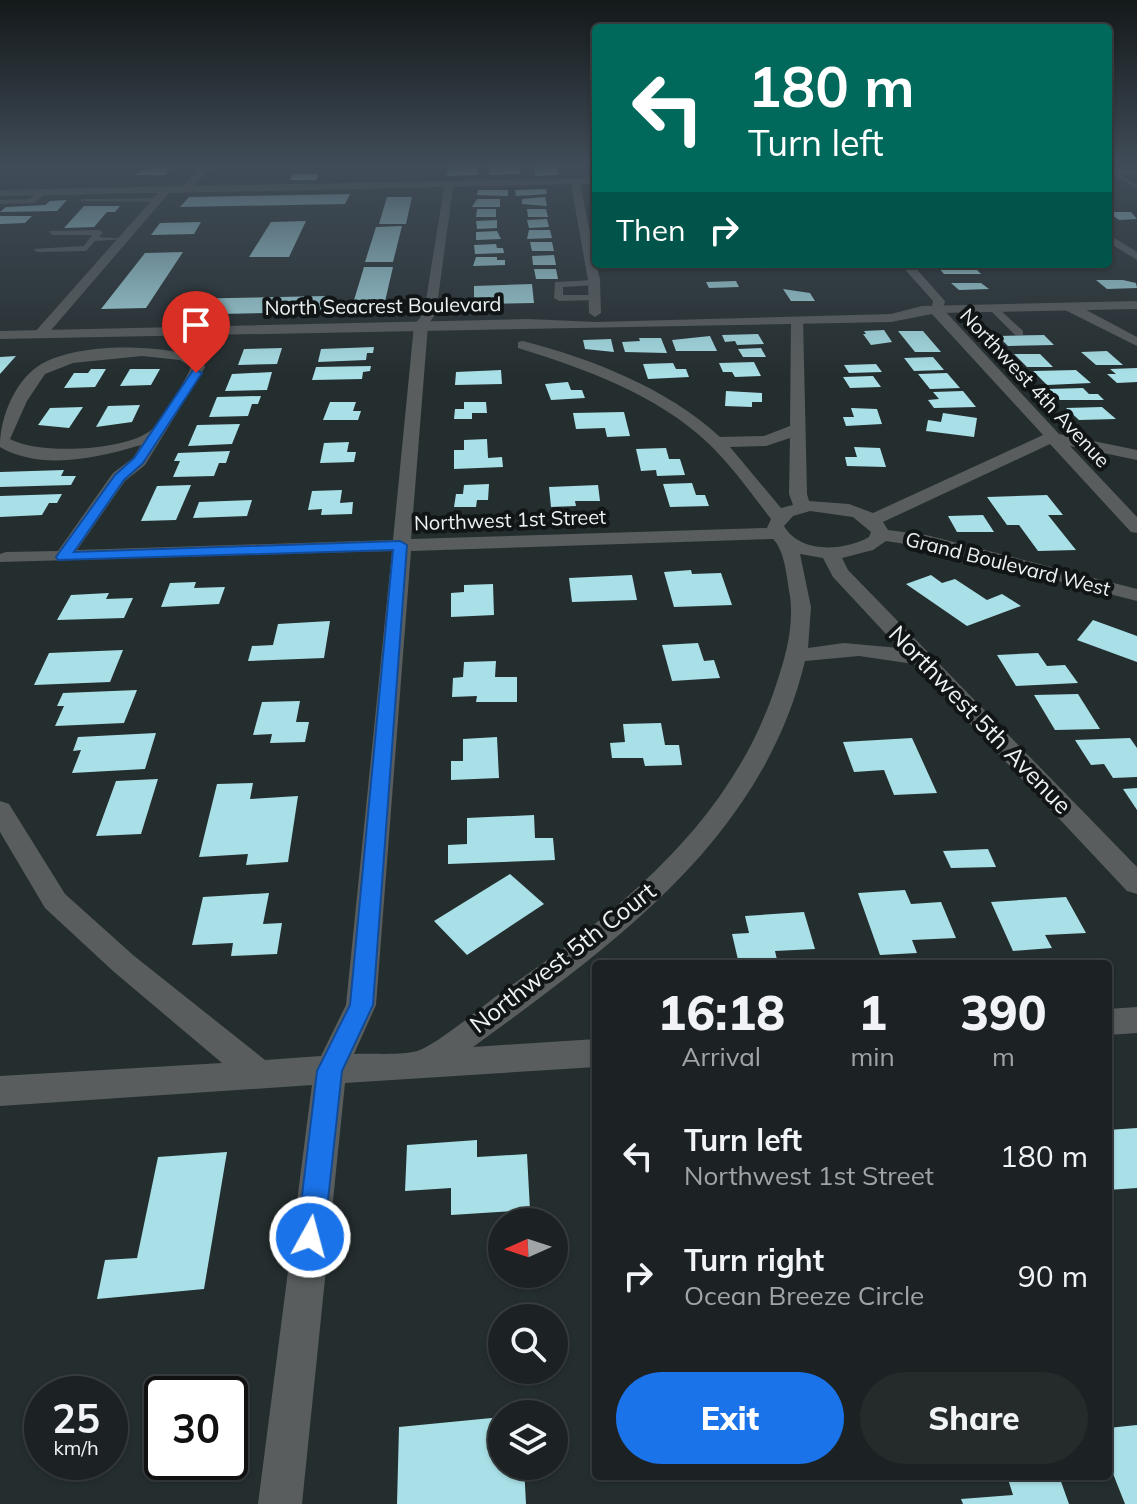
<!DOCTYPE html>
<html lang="en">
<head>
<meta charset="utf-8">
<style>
	body { margin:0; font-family:Mulish,sans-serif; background:#252a2b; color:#f1f3f6; height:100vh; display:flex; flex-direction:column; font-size:30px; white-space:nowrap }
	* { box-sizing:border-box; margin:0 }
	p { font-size:26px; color:#a0a4a6 }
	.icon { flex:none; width:44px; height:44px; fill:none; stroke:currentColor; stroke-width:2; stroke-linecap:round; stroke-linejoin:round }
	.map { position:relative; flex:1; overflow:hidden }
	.details { position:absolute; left:592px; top:960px; width:520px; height:520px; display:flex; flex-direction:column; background:#1c2223; border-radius:8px; box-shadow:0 2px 6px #0004,0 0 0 2px #3a3f41 }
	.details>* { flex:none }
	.top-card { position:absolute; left:592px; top:24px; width:520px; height:244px; border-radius:8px; box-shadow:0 2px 6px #0004,0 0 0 2px #3a3f41; background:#00695c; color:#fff; overflow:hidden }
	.needle { width:52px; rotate:267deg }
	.buttons { position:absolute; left:488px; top:1208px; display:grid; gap:16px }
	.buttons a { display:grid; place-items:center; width:80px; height:80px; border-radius:50%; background:#1c2223; box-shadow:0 2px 6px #0004,0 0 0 2px #3a3f41; font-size:40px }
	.speed { position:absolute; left:24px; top:1376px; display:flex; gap:16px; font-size:40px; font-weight:700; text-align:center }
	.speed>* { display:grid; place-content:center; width:104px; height:104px; border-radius:50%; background:#1c2223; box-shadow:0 2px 6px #0004,0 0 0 2px #3a3f41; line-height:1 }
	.speed small { font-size:20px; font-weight:400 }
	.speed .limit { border:4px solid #111; border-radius:12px; background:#fff; color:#111 }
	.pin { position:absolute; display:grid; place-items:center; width:68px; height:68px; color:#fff; margin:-82px -34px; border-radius:50% 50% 50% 0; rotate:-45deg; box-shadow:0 0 8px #0007 }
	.pin .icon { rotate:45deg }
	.me { position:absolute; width:88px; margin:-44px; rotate:7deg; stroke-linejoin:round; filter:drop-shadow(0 0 6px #0008) }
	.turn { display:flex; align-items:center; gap:28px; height:168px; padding:0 24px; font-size:36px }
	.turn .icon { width:104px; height:104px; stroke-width:2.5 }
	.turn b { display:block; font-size:56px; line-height:68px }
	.then { display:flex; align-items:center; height:76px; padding:0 24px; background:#0003; gap:16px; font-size:30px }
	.eta { display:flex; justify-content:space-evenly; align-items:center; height:136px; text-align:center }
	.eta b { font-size:48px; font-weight:800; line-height:56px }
	.primary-button { display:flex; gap:16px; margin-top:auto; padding:16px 24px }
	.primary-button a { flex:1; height:92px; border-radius:48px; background:#1a73e8; color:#fff; font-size:32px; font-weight:800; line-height:92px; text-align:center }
	.primary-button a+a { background:#252a2b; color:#f1f3f6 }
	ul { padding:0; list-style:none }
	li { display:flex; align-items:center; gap:24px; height:120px; padding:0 24px }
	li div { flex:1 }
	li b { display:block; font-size:30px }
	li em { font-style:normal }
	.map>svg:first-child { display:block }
	.building { fill:#a9e0e7 }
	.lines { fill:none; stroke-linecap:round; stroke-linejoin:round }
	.service { fill:#595d5d; fill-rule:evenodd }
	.minor { fill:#595d5d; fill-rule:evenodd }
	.tertiary { fill:#595d5d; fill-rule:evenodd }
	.route { fill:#1a73e8; stroke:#114b97; stroke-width:2 }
	.labels { text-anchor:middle; stroke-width:8; stroke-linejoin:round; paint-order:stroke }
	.far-street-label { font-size:20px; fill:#edf3f3; stroke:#111516 }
	.street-label { font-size:24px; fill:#edf3f3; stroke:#111516 }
</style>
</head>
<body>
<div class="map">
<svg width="1137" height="1504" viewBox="0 0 1137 1504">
	<rect width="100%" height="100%" fill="#252e2f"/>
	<g class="building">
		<polygon points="489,165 519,165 521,174 490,175"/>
		<polygon points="448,166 478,166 478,175 447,176"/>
		<polygon points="534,166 556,166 558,175 535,176"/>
		<polygon points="171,168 165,175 135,175 146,169"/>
		<polygon points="293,174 319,174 316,180 290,180"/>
		<polygon points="546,189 547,194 534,195 516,196 515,190"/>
		<polygon points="478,190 508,190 508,196 477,195"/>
		<polygon points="350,194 345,204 180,207 189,197"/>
		<polygon points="387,197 412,197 406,224 379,224"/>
		<polygon points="545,197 547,206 522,204 522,199"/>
		<polygon points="477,199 500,199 500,207 472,207"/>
		<polygon points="67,200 57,211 0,212 6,207 45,205 50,201"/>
		<polygon points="84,206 120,206 115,212 107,212 94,227 64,228"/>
		<polygon points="477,209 496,209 496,217 476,217"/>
		<polygon points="527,209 546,209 548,217 528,217"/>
		<polygon points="1108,212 1131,212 1137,219 1119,220"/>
		<polygon points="0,216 32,216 25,223 0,224"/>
		<polygon points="547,219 549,227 529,228 527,220"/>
		<polygon points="497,220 497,228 477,229 476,221"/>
		<polygon points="306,221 289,257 249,257 271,222"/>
		<polygon points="201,222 194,234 151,235 160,223"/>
		<polygon points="402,226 393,262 365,262 376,227"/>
		<polygon points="529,230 550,230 552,238 527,239"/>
		<polygon points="497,231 501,239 476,240 476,232"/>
		<polygon points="530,242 552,242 554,251 532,251"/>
		<polygon points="496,244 497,248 503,248 504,253 475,254 474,245"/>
		<polygon points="183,252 146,308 101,309 145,253"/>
		<polygon points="554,255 556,265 533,265 532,256"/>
		<polygon points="476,257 497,257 497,260 505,260 505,265 473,266"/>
		<polygon points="1056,264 1105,264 1105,267 1061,268"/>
		<polygon points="364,267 393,267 383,310 351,310"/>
		<polygon points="938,267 974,267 981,274 944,274"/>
		<polygon points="534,269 556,269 558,279 536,279"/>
		<polygon points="1096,280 1123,280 1136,283 1137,288 1107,289"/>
		<polygon points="736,281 739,287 709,288 706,282"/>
		<polygon points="951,283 981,283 989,289 959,290"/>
		<polygon points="532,284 534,303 474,304 474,286"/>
		<polygon points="783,289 810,293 815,301 791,301"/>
		<polygon points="326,296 321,312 168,315 178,299"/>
		<polygon points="884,330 892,342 871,345 863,334 866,334 864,331"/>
		<polygon points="898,331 923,331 941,352 915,352"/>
		<polygon points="758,334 764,344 737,345 735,341 725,342 722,335"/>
		<polygon points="1044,335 1054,345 1008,346 998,336"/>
		<polygon points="710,336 717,351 676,351 672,340"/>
		<polygon points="639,338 661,338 667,353 625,352 622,342 640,341"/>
		<polygon points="611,339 614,352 585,349 583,340"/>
		<polygon points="374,347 373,353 367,353 366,360 318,362 321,349"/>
		<polygon points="282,348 277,364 238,365 244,349"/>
		<polygon points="761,348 766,357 743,357 738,349"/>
		<polygon points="1107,351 1123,365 1096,365 1081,352"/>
		<polygon points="1014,354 1040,354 1053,367 1027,367"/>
		<polygon points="16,356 0,374 0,357"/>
		<polygon points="933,357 944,370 914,371 904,358"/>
		<polygon points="754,362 761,376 735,377 732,372 723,372 719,363"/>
		<polygon points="673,363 676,369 686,369 689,377 648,379 643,364"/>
		<polygon points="876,364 882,372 849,373 844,365"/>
		<polygon points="371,366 370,371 363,372 362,379 312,380 316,367"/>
		<polygon points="1137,368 1137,382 1117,383 1107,374 1116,374 1110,369"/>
		<polygon points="91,369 106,369 95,387 64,388 74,373 88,373"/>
		<polygon points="130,369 160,369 151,385 120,386"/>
		<polygon points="501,370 502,384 455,385 456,372"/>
		<polygon points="1076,370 1091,383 1047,385 1033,371"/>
		<polygon points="272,372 267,390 225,391 232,374"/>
		<polygon points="947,373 960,388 930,389 918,374"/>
		<polygon points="873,376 881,387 850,388 843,377"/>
		<polygon points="568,382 571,390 582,390 585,398 551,400 545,384"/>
		<polygon points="1083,388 1089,394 1098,394 1104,400 1060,400 1048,389"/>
		<polygon points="726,391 762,393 762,402 752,402 752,407 725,406"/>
		<polygon points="963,391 976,407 934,408 928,400 939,399 933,392"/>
		<polygon points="261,396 258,404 252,404 248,416 209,417 217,397"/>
		<polygon points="330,402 356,402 353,411 361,411 358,420 323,420"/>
		<polygon points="464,402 486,402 487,413 472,413 472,419 454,419 455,409 464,409"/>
		<polygon points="140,405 132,422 96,427 108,406"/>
		<polygon points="83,407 69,428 38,425 50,408"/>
		<polygon points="1102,407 1116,419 1079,420 1066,408"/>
		<polygon points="851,408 877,409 882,424 846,426 843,417 854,417"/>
		<polygon points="624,412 630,436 607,437 605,428 576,429 573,413"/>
		<polygon points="943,413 977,418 974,437 926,431 928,420 941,422"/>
		<polygon points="240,424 232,444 188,446 197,425"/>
		<polygon points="487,439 488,458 502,457 503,467 454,469 454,450 464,450 464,440"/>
		<polygon points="349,442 347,452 356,452 354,462 320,463 324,443"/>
		<polygon points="854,447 880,448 886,467 847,466 845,457 857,457"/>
		<polygon points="666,448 669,459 680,459 685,475 657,476 656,470 641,471 636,449"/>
		<polygon points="230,451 226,463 219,463 214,476 173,477 180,461 174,461 178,453"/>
		<polygon points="64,470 61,476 76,476 71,485 0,487 0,472"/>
		<polygon points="692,483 696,495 705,495 709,506 670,507 663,484"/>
		<polygon points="489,484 488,500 477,500 476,507 454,507 456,494 463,494 464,485"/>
		<polygon points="191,485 176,520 141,521 157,486"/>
		<polygon points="598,485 600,501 575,501 576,506 551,507 549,487"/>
		<polygon points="342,490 340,503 353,502 352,514 321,515 322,509 308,510 312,491"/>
		<polygon points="62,494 57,503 49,503 42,515 0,517 0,496"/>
		<polygon points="1047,495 1063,515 1048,515 1076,550 1038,551 1019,525 1007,525 987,497"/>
		<polygon points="252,500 247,516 193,518 199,502"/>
		<polygon points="983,515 994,532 957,532 948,516"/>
		<polygon points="691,570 692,574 721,573 732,605 674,607 664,572"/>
		<polygon points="632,575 637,600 572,602 569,578"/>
		<polygon points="931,575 942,583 955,579 987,600 1002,594 1021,606 967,626 906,584"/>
		<polygon points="196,582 194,588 225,587 219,604 161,607 170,583"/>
		<polygon points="493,584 494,615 451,617 451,593 464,592 464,585"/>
		<polygon points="109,593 106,599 133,598 124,618 57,620 71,595"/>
		<polygon points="1093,620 1137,636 1137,662 1077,640"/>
		<polygon points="330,621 324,658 248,661 252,646 273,645 278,624"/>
		<polygon points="698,643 704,661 714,660 720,678 672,681 662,645"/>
		<polygon points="123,650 110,682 34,685 49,653"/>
		<polygon points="1038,653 1047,666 1065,665 1078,683 1016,686 997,655"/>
		<polygon points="496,661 495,677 517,677 517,702 476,702 477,696 452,697 453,678 463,677 464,662"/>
		<polygon points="137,690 124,723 55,726 64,706 57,706 63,693"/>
		<polygon points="1078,694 1100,729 1055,730 1034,695"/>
		<polygon points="300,701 296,722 309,722 305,742 270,743 272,734 253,735 262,702"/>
		<polygon points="661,723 665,745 679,745 682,765 645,766 643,758 612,758 610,743 625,742 623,724"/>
		<polygon points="156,733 145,769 72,773 81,750 73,751 78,737"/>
		<polygon points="497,737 499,778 451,780 451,761 463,761 463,739"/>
		<polygon points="912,738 937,793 894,795 884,770 854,772 843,742"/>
		<polygon points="1130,738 1137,748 1137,777 1113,778 1104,764 1091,765 1075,740"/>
		<polygon points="158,779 141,834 96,836 116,781"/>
		<polygon points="253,783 250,799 298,796 288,862 246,865 248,854 199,857 217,784"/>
		<polygon points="1137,788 1137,810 1123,789"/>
		<polygon points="534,815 535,838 553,838 555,860 448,864 448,845 467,844 467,818"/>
		<polygon points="988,849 996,867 951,868 943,851"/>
		<polygon points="510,874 544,904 467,955 434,921"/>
		<polygon points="905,890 911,904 941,902 956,938 912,940 917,953 880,955 858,893"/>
		<polygon points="269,893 263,924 282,923 277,954 231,956 233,943 192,945 203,897"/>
		<polygon points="1066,897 1086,933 1045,935 1052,948 1013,951 991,902"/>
		<polygon points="804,912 815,949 775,951 778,964 739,964 732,934 749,933 745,916"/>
		<polygon points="1137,1128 1137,1188 1108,1190 1108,1130"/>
		<polygon points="477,1140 477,1157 527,1154 530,1210 451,1215 451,1188 405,1191 407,1145"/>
		<polygon points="227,1152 204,1289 97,1299 105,1260 137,1258 158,1157"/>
		<polygon points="502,1417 502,1466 524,1466 526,1504 397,1504 399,1427"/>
		<polygon points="1137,1425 1137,1504 1125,1504 1108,1461 1108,1428"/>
		<polygon points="1007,1476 1059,1476 1069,1504 963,1504 961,1499 1013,1495"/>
	</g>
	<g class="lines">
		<g class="service">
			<polygon points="1111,171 1137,184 1137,189 1111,173"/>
			<polygon points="39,190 46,192 35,203 0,204 0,200 30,199"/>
			<polygon points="157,198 160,202 79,201 83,199"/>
			<polygon points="99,230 103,232 99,237 128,239 95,241 86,251 37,252 33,249 84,246 92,235 52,235 49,231"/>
			<polygon points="594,280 597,285 563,287 563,295 595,295 598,296 598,300 559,301 554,298 555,282"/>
			<polygon points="991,307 997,307 1023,331 1023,335 1015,335 991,311"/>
		</g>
		<g class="minor">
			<path d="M203,165H212L194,186L596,178V184H580L600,280L601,313L595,317L589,313L588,280L571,184L453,187L436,313L428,325L411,539L767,528L771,519C751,493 732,466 708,443C656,394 585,369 518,348V342L523,341C592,359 667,388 720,437L764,436L790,426L791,321L803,318L807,494L809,501L849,504L873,513L1043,435L931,313L933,301L900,264H912L945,301L943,309L1059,434L1137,450V460L1070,446L1137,517V533L1131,532L1050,444L883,522L888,530L926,535L1137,589V601L925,547L886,541L873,550L842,558L848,570L1137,867V894L1127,891L914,664L859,656L805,661C762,840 613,945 473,1047L596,1039V1067L345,1083L302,1504H258L312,1085L0,1106V1076L222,1063L113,971L45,908L0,832V801L9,804L65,894L133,955L265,1060L321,1056L346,1005L392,551L0,562V554L6,552L58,551L113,473L133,458L141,445C98,458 41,471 0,447C0,420 12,388 33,370C66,341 163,343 201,359L205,367L145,465L125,481L77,550L393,540L414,325L424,313L444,187L169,193L46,336L34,333L158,193L0,196V190L183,186ZM142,356L180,360L191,367C186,380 161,423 150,431C124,451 38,455 10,439L27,401L45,374L73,363ZM790,438L789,494L793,505L781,508L730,447L766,446ZM810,511L853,517L871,532L869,537C845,551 800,554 784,526L793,516ZM773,539C785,550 787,579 790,596C794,626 786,656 776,685C731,824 616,914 499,994C479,1009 441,1041 420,1050C405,1056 371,1053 354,1054L376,1005L411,551ZM800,554L823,558L833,577L899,648L844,643L808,648L811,607Z"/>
			<rect x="1108" y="169" width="29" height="6"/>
			<polygon points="1108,234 1137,252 1137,260 1108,242"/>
			<polygon points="1065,304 1075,304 1137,337 1137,346 1065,310"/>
			<polygon points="1137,1007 1137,1033 1108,1035 1108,1009"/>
		</g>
		<polygon class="tertiary" points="1137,301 1137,309 937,313 891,322 0,339 0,331 528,319 596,322 891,314 922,306"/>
	</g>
	<linearGradient id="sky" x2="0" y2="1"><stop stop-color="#14191a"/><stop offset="0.44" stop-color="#404c58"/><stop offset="1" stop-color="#404c58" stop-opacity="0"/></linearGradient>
	<rect width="1137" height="376" fill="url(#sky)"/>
	<polygon class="route" points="196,370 202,373 143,463 124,480 74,552 400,541 407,545 373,1005 342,1071 324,1237 320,1246 310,1250 301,1246 297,1237 317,1071 350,1005 393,550 58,560 56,557 115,475 134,458 193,370"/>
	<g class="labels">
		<g class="far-street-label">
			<text transform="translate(383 306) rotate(-1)" y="7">North Seacrest Boulevard</text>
			<text transform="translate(1035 388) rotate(47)" y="7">Northwest 4th Avenue</text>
			<text transform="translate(510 520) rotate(-2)" y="7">Northwest 1st Street</text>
			<text transform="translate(1008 564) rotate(14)" y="7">Grand Boulevard West</text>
		</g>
		<g class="street-label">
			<text transform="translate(980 720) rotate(46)" y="8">Northwest 5th Avenue</text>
			<text transform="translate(563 958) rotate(-38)" y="8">Northwest 5th Court</text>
		</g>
	</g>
</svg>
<div class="buttons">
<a><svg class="needle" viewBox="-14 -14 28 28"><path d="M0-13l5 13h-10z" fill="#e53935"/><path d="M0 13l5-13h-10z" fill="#a0a4a6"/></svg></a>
<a><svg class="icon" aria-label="search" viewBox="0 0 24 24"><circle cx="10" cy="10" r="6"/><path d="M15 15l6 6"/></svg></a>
<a><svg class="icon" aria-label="layers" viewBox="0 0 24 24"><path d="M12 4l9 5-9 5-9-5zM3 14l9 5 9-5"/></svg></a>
</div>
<div class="speed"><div>25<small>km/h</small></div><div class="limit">30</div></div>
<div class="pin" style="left:196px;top:373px;background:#d93025"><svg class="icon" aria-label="arrive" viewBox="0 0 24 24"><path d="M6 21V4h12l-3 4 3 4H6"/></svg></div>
<svg class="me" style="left:310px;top:1237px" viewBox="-20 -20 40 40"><circle r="17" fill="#1a73e8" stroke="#fff" stroke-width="3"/><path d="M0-11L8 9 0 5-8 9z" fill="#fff"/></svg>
<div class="top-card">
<div class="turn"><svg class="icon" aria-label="left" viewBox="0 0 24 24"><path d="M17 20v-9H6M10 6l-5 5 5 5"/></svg><div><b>180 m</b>Turn left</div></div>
<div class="then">Then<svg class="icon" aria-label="right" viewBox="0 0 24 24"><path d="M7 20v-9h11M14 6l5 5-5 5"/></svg></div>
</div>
<section class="details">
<div class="eta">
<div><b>16:18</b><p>Arrival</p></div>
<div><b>1</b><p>min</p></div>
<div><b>390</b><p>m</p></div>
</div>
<ul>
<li><svg class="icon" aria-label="left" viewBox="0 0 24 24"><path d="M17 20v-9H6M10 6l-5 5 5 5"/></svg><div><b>Turn left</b><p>Northwest 1st Street</p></div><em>180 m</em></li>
<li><svg class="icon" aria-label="right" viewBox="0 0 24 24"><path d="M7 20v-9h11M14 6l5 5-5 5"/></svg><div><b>Turn right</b><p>Ocean Breeze Circle</p></div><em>90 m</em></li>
</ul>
<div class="primary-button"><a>Exit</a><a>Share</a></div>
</section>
</div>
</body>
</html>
